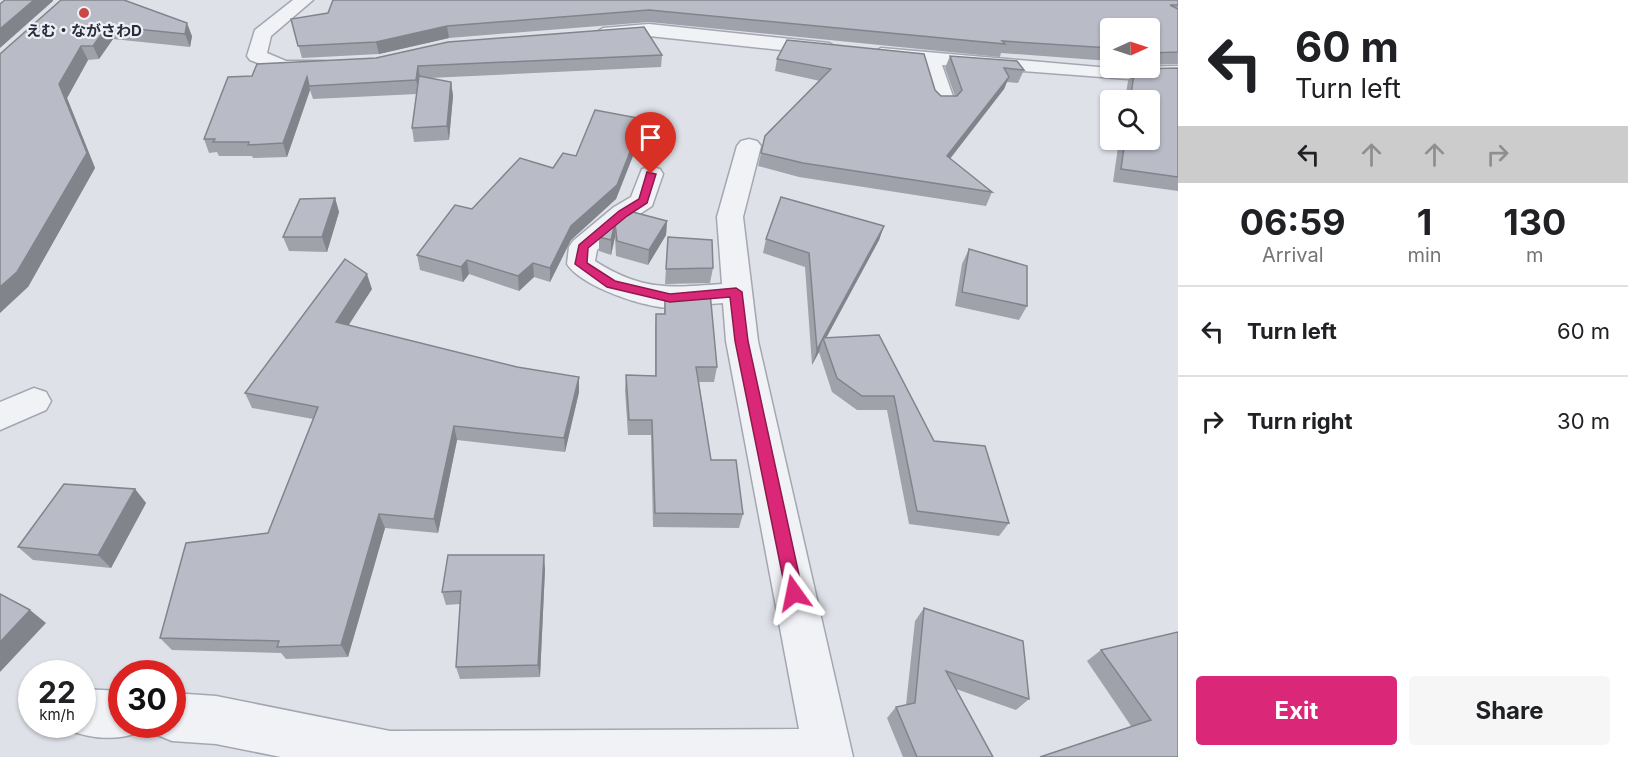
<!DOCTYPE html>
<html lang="en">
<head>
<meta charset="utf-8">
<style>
	body { margin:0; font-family:Inter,"Noto Sans JP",sans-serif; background:#f6f6f6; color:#202124; height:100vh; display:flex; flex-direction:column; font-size:22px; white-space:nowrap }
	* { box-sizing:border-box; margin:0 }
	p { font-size:20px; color:#757577 }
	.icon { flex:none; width:33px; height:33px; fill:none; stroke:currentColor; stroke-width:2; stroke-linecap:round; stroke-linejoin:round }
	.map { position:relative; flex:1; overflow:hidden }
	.drawer { display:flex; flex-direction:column; background:#fff; width:450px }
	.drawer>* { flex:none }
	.top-card { background:#fff; color:#202124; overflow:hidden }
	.needle { width:39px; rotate:87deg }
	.tools { position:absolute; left:1100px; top:18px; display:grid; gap:12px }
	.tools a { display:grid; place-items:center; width:60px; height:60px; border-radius:6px; background:#fff; box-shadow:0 2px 4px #0004; font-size:30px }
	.speed { position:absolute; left:18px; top:660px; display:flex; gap:12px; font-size:30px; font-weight:700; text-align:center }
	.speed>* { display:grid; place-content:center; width:78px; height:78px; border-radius:50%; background:#fff; box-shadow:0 2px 4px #0004; line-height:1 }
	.speed small { font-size:15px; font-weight:400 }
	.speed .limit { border:9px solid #d22; background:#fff; color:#111 }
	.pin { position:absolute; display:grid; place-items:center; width:51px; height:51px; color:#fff; margin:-62px -26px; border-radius:50% 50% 50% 0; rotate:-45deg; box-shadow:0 0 6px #0007 }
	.pin .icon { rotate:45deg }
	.me { position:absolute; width:66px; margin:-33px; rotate:348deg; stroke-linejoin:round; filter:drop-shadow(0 0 4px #0008) }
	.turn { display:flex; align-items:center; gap:21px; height:126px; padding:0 18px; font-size:27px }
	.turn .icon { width:78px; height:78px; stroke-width:2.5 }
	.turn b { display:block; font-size:42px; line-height:51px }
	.lanes { display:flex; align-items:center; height:57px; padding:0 18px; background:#0003; justify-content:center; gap:30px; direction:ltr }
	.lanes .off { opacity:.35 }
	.eta { display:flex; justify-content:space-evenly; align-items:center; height:102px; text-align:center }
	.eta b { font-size:36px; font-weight:700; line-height:42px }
	.action { display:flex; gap:12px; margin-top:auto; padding:12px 18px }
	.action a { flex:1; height:69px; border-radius:6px; background:#db2777; color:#fff; font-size:24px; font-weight:700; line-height:69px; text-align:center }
	.action a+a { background:#f6f6f6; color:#202124 }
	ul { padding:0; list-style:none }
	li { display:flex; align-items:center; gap:18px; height:90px; padding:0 18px; border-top:2px solid #e0e0e0 }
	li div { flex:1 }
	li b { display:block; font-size:22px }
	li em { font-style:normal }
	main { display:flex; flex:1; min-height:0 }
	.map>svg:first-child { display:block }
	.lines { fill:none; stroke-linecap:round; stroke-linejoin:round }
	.street-casing { stroke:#a4a7b2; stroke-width:3 }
	.street { fill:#f1f2f6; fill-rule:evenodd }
	.wall { fill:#9fa2ab }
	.shaded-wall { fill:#82848b }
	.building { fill:#b9bcc7; stroke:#82848b; stroke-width:1.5 }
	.route { fill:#db2777; stroke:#8e194d; stroke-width:1.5 }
	.poi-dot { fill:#cb4746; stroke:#eef0f5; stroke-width:2 }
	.labels { text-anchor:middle; stroke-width:4.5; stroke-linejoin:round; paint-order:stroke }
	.far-poi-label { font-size:15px; font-weight:bold; fill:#282d3e; stroke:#eef0f5 }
</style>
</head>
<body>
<main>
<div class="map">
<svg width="1178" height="757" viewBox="0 0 1178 757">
	<rect width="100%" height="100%" fill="#dfe1e8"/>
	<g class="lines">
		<defs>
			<g id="street">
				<polygon points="293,0 313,0 271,36 267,53 286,61 324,61 327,65 324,69 284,73 250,60 247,56 255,30"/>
				<polygon points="649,24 829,43 839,49 829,55 649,36 603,40 594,34 603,28"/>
				<polygon points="881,48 1110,68 1178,66 1178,78 1141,80 942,65 955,102 952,107 936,107 933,102 921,63 874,58 871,54"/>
				<path d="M749,139L757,141L761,146L743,217L758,341L853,757H281L216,744L172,741L155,734L152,724H172V693L216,696L390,731L799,729L726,341L723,303C707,304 689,307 672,308C645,308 582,287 567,264L569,247L573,241L614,207L631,197L642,169L651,167L660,169L663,174L652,206L632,219L597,250L595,261C642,291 669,288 722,284L717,217L737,146L741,141Z"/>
				<polygon points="34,388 46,392 51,401 46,410 0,430 0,402"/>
				<path d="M82,689L122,691V724H142L139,732C115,742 89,738 65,729L64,724H82Z"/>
			</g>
		</defs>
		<use href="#street" class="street-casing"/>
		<use href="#street" class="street"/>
	</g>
	<g class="wall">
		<polygon points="61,0 192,36 190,47 113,39 99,59 88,60 67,98 95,168 28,287"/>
		<polygon points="1178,0 1178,64 1149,65 1149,28 1110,28 1110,61 1001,53 1000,57 649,22 449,38 379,54 302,58 291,19 328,13"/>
		<polygon points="662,55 661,67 429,78 451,82 453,96 449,140 414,142 412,128 417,94 313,99 310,90 287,157 253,158 252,156 219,156 217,152 209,153 204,139 252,76 257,64"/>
		<polygon points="950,56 1024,70 1018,83 1007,82 1004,89 950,159 992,192 986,206 799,177 758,166 761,153 820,81 775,71 777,59 935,90 941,96 955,96 945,68"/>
		<polygon points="1178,68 1178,191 1113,182 1119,140 1149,140 1149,100 1125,100 1128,81 1135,69"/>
		<polygon points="642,133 616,199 571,240 550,282 534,277 519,291 469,274 463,282 420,270 417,255 553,168 576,156"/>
		<polygon points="335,198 339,212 327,252 289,251 283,237"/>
		<polygon points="667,221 666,235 648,265 616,256 615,237 615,223"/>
		<polygon points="615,223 615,237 611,255 599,251 599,237"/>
		<polygon points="884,226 879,240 826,338 879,335 934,441 1009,523 999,536 909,524 887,410 857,410 832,392 819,352 812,365 805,267 763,253 766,239"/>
		<polygon points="668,237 713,268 710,283 665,284"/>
		<polygon points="969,249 1027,306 1019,320 955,306 962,264"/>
		<polygon points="372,289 348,325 579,392 565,452 457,440 438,533 385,528 348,657 286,659 281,653 172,650 160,638 268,533 313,419 252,408 245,393"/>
		<polygon points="665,295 717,367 714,382 699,382 711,460 743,514 739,528 653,527 651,435 628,435 625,390 626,375 655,376 655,329 656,314 664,314"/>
		<polygon points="135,489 146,503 111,568 33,560 18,547"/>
		<polygon points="545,569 540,677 460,679 456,667 460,604 446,605 442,592"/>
		<polygon points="924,608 1029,699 1016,710 956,689 993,757 903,757 887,718 896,707 906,705 915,621"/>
		<polygon points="1101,650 1178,757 1131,726 1087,661"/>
	</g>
	<g class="shaded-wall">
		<polygon points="34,0 53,0 53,1 0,48 0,29"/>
		<polygon points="187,23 192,36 190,47 185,34"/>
		<polygon points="107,26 113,39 99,59 93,46"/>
		<polygon points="447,26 449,38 379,54 376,42"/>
		<polygon points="81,46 88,60 67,98 95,168 28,287 0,313 0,287 59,84"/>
		<polygon points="418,66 420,78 419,93 416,80"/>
		<polygon points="307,77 310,90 287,157 283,143"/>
		<polygon points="1009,77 1004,89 941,170 947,156"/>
		<polygon points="451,82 453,96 449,140 447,126"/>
		<polygon points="643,119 642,133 616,199 571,240 550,282 550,268 571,226"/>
		<polygon points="335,198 339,212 327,252 322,237"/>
		<polygon points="667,221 666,235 648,265 649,250"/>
		<polygon points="615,223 615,237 611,255 611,240"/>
		<polygon points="884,226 879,240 824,342 823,338"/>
		<polygon points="467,260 469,274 463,282 461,267"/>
		<polygon points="533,263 534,277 519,291 518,276"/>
		<polygon points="367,274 372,289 341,337 336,322"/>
		<polygon points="823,338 819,352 812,365 817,350"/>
		<polygon points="579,377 579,392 565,452 564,438"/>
		<polygon points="454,426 457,440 438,533 434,519"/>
		<polygon points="135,489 146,503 111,568 98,555"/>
		<polygon points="379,514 385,528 348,657 341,645"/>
		<polygon points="544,555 545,569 540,677 538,665"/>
		<polygon points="30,610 46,623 0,672 0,642"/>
	</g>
	<g class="building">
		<polygon points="5,0 34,0 0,29 0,4"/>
		<polygon points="61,0 124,0 187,23 185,34 107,26 93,46 81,46 59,84 87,153 17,272 0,287 0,54"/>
		<polygon points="333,0 1178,0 1178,5 1170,5 1178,9 1178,52 1149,53 1149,28 1110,28 1110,48 1002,41 1005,44 649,10 447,26 376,42 298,46 291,19 328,13"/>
		<polygon points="644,27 662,55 418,66 416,80 309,86 307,77 283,143 248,145 249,142 213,142 215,139 204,139 228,77 252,76 257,64 376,58 448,42"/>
		<polygon points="787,40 924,54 935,90 941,96 957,96 962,90 950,56 1017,61 1024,70 1004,68 1009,77 947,156 992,192 803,163 761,153 765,136 831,69 777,59"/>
		<polygon points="1178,68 1178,177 1121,169 1125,140 1149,140 1149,100 1130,100 1135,69"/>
		<polygon points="419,76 451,82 447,126 412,128"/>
		<polygon points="595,110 643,119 617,185 571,226 550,268 533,263 518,276 467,260 461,267 417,255 455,205 472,209 520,158 553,168 563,153 576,156"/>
		<polygon points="781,197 884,226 823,338 879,335 934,441 985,446 1009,523 917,511 894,396 862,396 837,378 823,338 817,350 809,253 766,239"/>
		<polygon points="335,198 322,237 283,237 300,199"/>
		<polygon points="629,211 667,221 649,250 617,241 615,223"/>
		<polygon points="615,223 611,240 599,237"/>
		<polygon points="668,237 712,240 713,268 666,269"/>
		<polygon points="969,249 1027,266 1027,306 962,292"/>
		<polygon points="345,259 367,274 336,322 517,367 579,377 564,438 454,426 434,519 379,514 341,645 277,647 279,641 160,638 186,543 268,533 318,407 245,393"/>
		<polygon points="710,292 717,367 696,367 711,460 736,460 743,514 655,513 652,420 629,420 626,375 656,376 656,314 665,314 665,295"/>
		<polygon points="64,484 135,489 98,555 18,547"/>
		<polygon points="448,555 544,555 538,665 456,667 461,591 442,592"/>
		<polygon points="0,594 30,610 0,642"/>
		<polygon points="924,608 1023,641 1029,699 946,671 993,757 917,757 896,707 915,703"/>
		<polygon points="1178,632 1178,757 1040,757 1151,720 1101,650"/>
	</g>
	<polygon class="route" points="647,172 656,174 647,203 627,216 588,248 587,263 615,281 670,294 736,288 742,292 748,341 803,593 800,598 794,601 788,598 786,593 735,341 730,297 670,302 607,287 575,264 579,245 619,211 639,199"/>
	<circle class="poi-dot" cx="84" cy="13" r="6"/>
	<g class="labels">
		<g class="far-poi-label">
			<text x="84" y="36">えむ・ながさわD</text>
		</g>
	</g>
</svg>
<div class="tools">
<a><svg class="needle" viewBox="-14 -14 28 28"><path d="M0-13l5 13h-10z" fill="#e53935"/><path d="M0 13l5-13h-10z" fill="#757577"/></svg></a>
<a><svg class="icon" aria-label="search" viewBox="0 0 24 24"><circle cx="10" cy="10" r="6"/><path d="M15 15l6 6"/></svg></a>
</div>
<div class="speed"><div>22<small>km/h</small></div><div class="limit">30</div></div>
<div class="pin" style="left:651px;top:174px;background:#d93025"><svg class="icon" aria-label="arrive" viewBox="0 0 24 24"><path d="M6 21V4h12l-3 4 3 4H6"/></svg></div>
<svg class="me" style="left:794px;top:593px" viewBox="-20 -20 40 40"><path d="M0-17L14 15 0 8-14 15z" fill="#db2777" stroke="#fff" stroke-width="4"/></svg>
</div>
<section class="drawer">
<div class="top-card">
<div class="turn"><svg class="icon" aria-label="left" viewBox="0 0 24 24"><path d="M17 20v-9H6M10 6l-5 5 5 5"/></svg><div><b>60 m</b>Turn left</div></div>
<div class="lanes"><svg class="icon" aria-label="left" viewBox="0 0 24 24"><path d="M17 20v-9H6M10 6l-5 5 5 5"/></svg><svg class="icon off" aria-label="ahead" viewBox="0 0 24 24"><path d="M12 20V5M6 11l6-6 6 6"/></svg><svg class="icon off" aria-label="ahead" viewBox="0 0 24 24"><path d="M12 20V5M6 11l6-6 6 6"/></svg><svg class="icon off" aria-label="right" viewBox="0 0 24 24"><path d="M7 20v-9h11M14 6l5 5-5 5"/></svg></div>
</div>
<div class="eta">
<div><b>06:59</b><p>Arrival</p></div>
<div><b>1</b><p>min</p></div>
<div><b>130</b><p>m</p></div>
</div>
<ul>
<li><svg class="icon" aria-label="left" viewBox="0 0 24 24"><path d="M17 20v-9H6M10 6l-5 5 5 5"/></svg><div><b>Turn left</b></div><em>60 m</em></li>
<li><svg class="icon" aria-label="right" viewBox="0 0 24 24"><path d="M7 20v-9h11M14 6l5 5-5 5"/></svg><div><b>Turn right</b></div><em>30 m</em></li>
</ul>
<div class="action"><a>Exit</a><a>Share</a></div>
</section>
</main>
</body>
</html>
